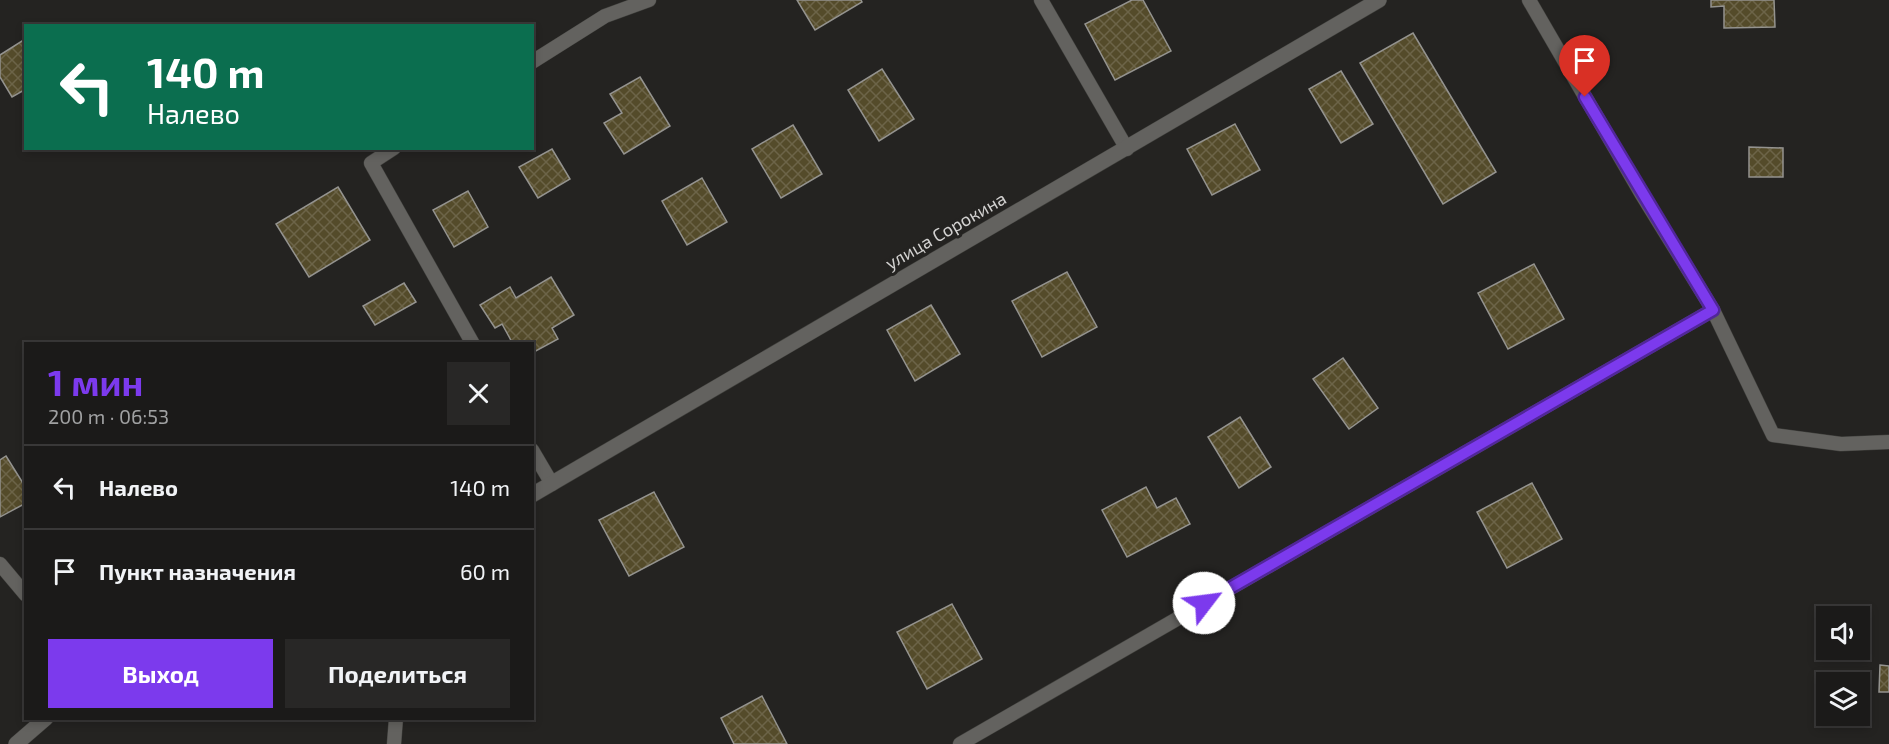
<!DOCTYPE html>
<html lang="ru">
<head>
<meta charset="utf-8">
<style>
	body { margin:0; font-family:"Exo 2",sans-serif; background:#282726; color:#f1f3f6; height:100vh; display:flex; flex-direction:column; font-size:22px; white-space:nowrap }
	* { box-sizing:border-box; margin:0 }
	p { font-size:20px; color:#a0a1a2 }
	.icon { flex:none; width:33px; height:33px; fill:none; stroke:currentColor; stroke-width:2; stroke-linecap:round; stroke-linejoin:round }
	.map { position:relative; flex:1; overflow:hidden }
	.side { position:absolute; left:24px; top:342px; width:510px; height:378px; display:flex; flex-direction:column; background:#1b1a19; border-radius:0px; box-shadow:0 3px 9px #0003,0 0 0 2px #393838 }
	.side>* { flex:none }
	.hud { position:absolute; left:24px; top:24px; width:510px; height:126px; border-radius:0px; box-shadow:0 3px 9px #0003,0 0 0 2px #393838; background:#0b6e4f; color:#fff; overflow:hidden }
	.controls { position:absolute; left:1816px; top:606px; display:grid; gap:12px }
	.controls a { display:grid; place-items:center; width:54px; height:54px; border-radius:0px; background:#1b1a19; box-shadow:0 3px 9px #0003,0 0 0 2px #393838; font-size:30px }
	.pin { position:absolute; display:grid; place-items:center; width:51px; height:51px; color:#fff; margin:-62px -26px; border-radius:50% 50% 50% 0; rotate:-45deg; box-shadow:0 0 6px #0007 }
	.pin .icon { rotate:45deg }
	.me { position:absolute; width:66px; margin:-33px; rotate:60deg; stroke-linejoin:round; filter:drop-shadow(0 0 4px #0008) }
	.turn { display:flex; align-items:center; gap:21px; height:126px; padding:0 24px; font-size:27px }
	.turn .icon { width:78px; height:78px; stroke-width:2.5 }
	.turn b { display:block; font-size:42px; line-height:51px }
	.round { display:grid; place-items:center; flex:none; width:63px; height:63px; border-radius:0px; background:#282726 }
	.summary { display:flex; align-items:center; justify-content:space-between; height:102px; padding:0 24px }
	h1 { font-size:36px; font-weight:700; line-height:45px; color:#7c3aed }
	.primary-button { display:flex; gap:12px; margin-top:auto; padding:12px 24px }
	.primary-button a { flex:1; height:69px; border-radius:0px; background:#7c3aed; color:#fff; font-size:24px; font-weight:700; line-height:69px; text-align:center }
	.primary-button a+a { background:#282726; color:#f1f3f6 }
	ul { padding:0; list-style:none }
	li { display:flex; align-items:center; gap:18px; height:84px; padding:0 24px; border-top:2px solid #393838 }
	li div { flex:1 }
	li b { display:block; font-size:22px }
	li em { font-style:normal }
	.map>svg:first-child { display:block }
	.building { fill:url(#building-cross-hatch); stroke:#94938f; stroke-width:1.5 }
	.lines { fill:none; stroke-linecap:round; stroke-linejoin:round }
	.service-casing { stroke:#40403d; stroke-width:15 }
	.minor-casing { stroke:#40403d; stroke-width:16 }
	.service { stroke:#63625f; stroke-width:14 }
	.minor { stroke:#63625f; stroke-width:15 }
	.route-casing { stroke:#51269a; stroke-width:15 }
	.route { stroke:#7c3aed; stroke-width:10 }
	.labels { text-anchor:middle; stroke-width:6; stroke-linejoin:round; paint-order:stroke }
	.street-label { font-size:18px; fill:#d2d1d0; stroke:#242321 }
</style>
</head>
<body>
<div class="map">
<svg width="1889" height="744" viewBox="0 0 1889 744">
	<defs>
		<pattern id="building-cross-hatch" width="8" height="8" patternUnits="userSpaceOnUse" patternTransform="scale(1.5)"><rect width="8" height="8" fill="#544b2a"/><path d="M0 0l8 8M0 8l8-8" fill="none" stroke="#6c6448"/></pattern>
	</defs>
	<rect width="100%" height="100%" fill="#242321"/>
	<g class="building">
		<polygon points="797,0 861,0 862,2 815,30"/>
		<polygon points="1132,0 1143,0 1171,51 1115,80 1085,24"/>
		<polygon points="1711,0 1774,0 1775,27 1724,28 1724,6 1711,7"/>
		<polygon points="1413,33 1496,172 1443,204 1360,63"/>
		<polygon points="22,41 26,46 26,89 12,97 0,77 0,55"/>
		<polygon points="882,69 914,119 879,141 848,90"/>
		<polygon points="1341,71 1373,124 1341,143 1309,89"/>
		<polygon points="640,77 670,126 624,154 604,123 622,113 610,94"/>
		<polygon points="1235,124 1260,170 1212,195 1187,149"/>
		<polygon points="793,125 822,174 781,198 752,149"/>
		<polygon points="1749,147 1783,148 1783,177 1749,177"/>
		<polygon points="552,149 570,179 538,198 519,167"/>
		<polygon points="702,178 727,222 687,245 662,201"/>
		<polygon points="338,187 370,240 309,277 276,224"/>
		<polygon points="468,191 488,227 454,247 433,210"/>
		<polygon points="1534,264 1564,319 1508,349 1478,293"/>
		<polygon points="1067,272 1097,327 1042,357 1012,301"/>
		<polygon points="551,277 574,315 552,328 558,339 532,353 532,344 513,344 502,324 495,328 480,305 510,287 516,298"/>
		<polygon points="404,283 416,302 375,325 363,306"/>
		<polygon points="931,305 960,354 915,381 887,330"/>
		<polygon points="1343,358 1378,408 1349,429 1313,379"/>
		<polygon points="1240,417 1271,467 1239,488 1208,437"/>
		<polygon points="6,456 26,488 26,503 0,517 0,460"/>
		<polygon points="1532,483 1562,539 1507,568 1477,512"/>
		<polygon points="1146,487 1157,508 1176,498 1190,524 1127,557 1102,510"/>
		<polygon points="654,492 684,547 629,576 599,520"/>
		<polygon points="952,604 982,659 927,689 897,632"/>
		<polygon points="1880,665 1889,666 1889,692 1879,692"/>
		<polygon points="762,696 787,744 734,744 721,718"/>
	</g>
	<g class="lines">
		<defs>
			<g id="service">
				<polyline points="1041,0 1127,149"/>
				<polyline points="1529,0 1641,193 1713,310 1773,435 1841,444 1889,442"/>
				<polyline points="532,62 605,16 649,0"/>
				<polyline points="394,148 371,163 473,344"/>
				<polyline points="532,450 552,484"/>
				<polyline points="0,564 26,595"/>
				<polyline points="394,744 396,718"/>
				<polyline points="960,744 1713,310"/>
			</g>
			<g id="minor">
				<polyline points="532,495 1379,0"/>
				<polyline points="16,744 46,718"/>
			</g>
		</defs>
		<use href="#service" class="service-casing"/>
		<use href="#minor" class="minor-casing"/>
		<use href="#service" class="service"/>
		<use href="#minor" class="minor"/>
	</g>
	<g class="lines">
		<defs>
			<polyline id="route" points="1204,603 1713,310 1585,97"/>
		</defs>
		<use href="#route" class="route-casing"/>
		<use href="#route" class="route"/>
	</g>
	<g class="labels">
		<g class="street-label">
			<text transform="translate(946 231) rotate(-30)" y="6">улица Сорокина</text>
		</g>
	</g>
</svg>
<div class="controls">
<a><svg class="icon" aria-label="sound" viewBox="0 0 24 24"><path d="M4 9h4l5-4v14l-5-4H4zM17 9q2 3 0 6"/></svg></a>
<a><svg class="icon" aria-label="layers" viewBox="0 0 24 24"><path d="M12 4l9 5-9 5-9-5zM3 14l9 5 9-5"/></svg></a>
</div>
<div class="pin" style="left:1585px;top:97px;background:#d93025"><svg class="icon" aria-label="arrive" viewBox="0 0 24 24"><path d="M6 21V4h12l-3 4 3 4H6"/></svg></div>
<svg class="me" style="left:1204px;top:603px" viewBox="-20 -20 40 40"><circle r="19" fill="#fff"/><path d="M0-13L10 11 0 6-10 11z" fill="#7c3aed"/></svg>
<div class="hud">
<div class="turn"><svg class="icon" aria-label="left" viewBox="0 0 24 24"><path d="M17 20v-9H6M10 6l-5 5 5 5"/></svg><div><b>140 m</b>Налево</div></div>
</div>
<section class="side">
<div class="summary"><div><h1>1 мин</h1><p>200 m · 06:53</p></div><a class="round"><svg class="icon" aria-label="close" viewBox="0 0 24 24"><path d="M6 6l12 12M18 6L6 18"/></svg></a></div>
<ul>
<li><svg class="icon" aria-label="left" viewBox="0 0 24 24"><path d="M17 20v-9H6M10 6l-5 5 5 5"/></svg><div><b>Налево</b></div><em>140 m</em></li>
<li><svg class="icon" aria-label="arrive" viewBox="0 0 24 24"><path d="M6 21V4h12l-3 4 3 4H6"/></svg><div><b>Пункт назначения</b></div><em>60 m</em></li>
</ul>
<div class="primary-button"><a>Выход</a><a>Поделиться</a></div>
</section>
</div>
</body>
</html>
